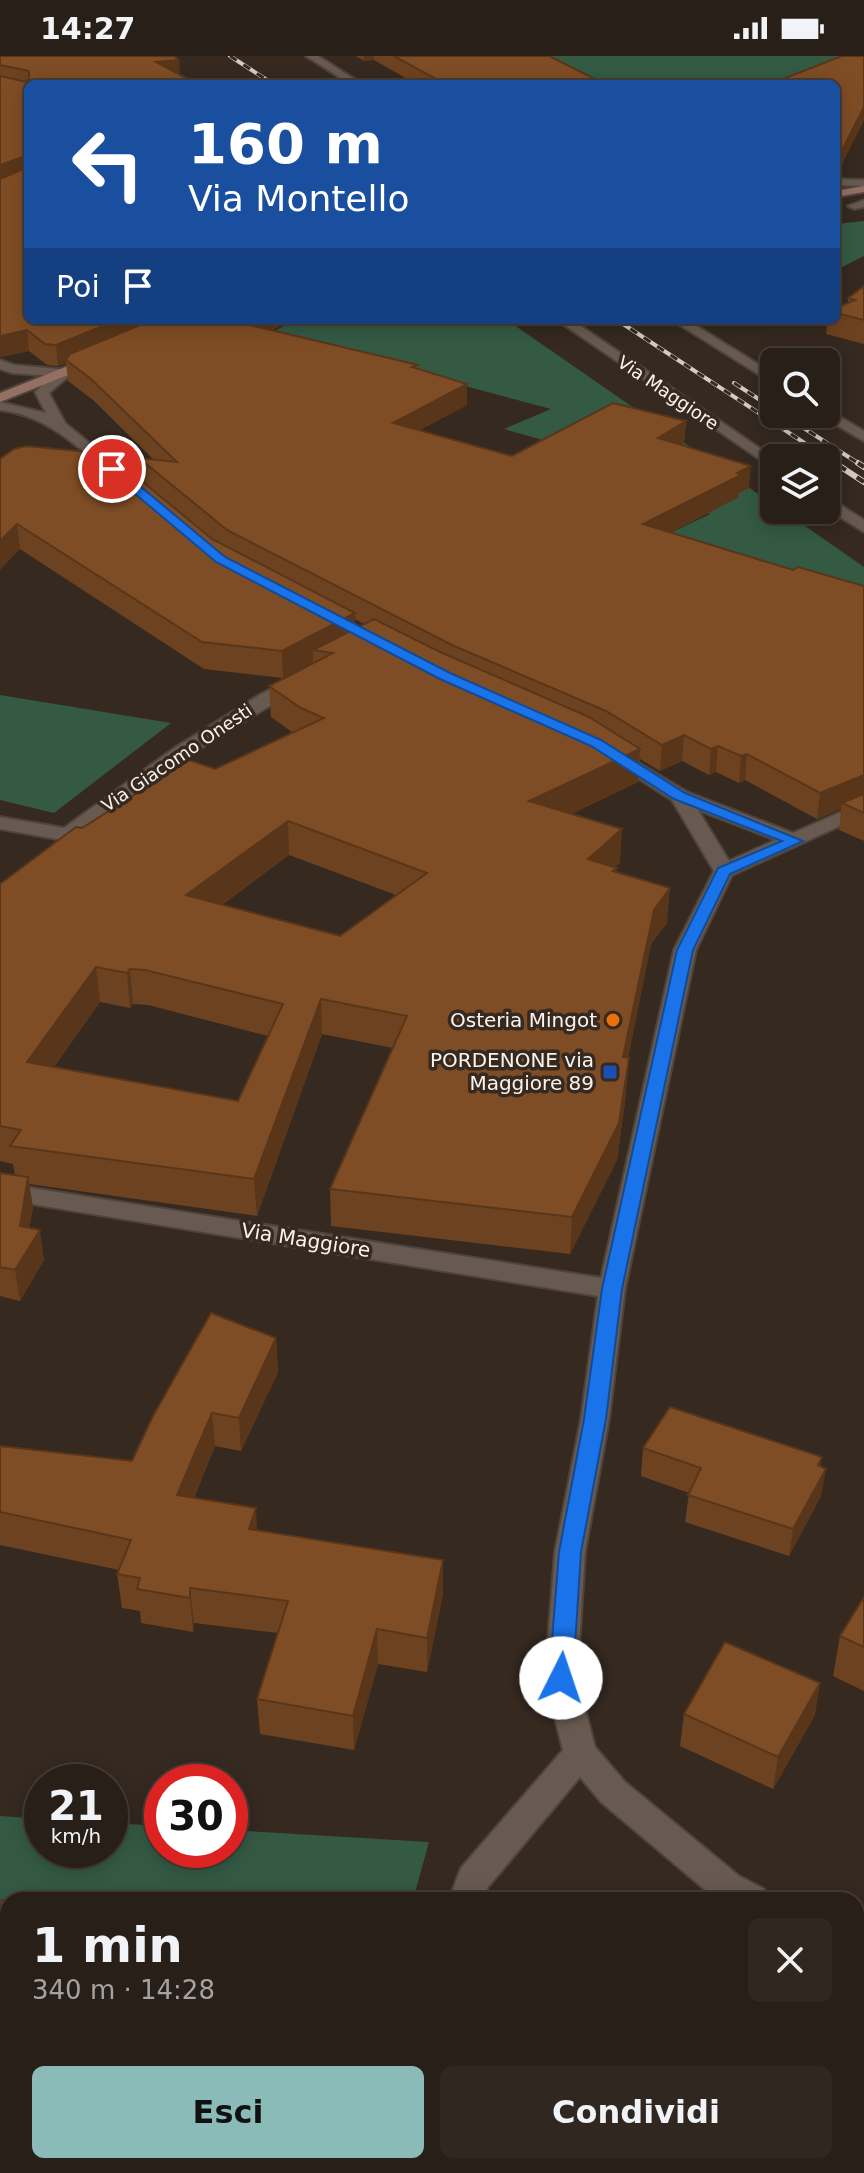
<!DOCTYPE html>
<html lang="it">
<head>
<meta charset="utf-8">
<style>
	body { margin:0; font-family:"DejaVu Sans",sans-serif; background:#302721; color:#f1f3f6; height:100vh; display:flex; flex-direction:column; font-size:30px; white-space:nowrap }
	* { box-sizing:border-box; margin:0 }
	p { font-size:26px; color:#a5a2a2 }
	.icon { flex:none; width:44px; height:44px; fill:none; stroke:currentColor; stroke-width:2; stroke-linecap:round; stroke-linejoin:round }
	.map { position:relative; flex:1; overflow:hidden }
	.drawer { position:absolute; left:0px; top:1836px; width:864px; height:282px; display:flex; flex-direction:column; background:#281f18; border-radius:24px 24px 0 0; box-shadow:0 4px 20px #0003,0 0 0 2px #443d37 }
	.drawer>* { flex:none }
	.guide { position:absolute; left:24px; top:24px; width:816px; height:244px; border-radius:12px; box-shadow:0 4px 20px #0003,0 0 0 2px #443d37; background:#1a4fa0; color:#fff; overflow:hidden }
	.fabs { position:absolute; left:760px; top:292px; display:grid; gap:16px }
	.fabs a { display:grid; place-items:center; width:80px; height:80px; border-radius:12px; background:#281f18; box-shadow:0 4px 20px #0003,0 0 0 2px #443d37; font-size:40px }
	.speed { position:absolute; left:24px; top:1708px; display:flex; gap:16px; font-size:40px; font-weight:700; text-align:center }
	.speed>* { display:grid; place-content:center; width:104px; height:104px; border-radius:50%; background:#281f18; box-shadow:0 4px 20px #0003,0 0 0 2px #443d37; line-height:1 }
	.speed small { font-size:20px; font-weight:400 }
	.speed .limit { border:12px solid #d22; background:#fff; color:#111 }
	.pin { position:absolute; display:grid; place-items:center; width:68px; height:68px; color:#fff; margin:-34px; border:4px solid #fff; border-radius:50%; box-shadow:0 2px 8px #0007 }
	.me { position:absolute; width:88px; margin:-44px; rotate:4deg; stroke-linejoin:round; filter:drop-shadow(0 0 6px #0008) }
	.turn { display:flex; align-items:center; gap:28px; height:168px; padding:0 32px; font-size:36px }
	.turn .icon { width:104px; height:104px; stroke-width:2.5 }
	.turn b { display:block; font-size:56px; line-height:68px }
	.then { display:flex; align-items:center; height:76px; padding:0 32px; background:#0003; gap:16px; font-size:30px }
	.round { display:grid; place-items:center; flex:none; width:84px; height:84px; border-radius:12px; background:#302721 }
	.headline { display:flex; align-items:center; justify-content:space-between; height:136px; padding:0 32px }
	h1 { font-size:48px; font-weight:700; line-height:60px }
	.cta { display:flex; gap:16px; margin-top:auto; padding:16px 32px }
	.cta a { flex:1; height:92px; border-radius:12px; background:#8bbbb9; color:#111; font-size:32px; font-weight:700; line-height:92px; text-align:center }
	.cta a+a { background:#302721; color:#f1f3f6 }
	.status { display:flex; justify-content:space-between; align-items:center; height:56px; padding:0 40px; background:#281f18; direction:ltr }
	.status svg { height:22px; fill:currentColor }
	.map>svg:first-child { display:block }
	.green { fill:#345a44 }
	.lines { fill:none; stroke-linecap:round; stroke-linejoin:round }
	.street-casing { stroke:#4e443b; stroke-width:4 }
	.secondary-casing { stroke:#4e443b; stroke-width:4 }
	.street { fill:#685a50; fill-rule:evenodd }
	.secondary { fill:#937061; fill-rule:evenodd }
	.rail-far1-casing { stroke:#d4cbc4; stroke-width:4 }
	.rail-casing { stroke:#d4cbc4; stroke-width:6 }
	.rail-far1 { stroke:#352920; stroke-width:3; stroke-dasharray:8; stroke-linecap:butt }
	.rail { stroke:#352920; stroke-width:4; stroke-dasharray:13; stroke-linecap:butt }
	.wall { fill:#6d4220; fill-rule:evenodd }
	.shaded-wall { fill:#59361a }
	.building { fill:#7f4d25; stroke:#59361a; stroke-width:2; fill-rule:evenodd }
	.route { fill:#1a73e8; stroke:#114b97; stroke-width:2 }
	.food-dot { fill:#e8710a; stroke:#352920; stroke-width:3 }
	.transit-dot { fill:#1a4fb4; stroke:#352920; stroke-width:3 }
	.labels { text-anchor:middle; stroke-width:7; stroke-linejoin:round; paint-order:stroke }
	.far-street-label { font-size:18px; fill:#fcf3ed; stroke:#352920 }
	.poi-label { font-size:20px; fill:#fcf3ed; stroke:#352920; text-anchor:end }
	.street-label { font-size:20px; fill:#fcf3ed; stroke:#352920 }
</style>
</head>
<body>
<div class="status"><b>14:27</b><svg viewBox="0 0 49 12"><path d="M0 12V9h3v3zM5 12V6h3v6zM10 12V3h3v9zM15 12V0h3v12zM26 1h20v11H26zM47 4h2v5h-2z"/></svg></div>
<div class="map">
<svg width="864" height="2117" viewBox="0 0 864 2117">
	<rect width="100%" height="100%" fill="#352920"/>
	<g class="green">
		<polygon points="522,0 864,0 836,28 578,28"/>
		<polygon points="864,165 864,200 836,214 836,168"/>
		<polygon points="297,264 507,264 774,449 774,454 782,454 864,511 864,534 658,483 710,458 622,429 642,412 504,373 551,353 349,299 197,311"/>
		<polygon points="0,639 171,667 54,757 0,744"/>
		<polygon points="0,1760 42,1763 42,1794 110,1794 110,1767 162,1770 162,1794 230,1794 230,1774 429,1786 413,1844 8,1844 8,2110 338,2110 336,2117 0,2117"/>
	</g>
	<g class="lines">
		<defs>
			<g id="street">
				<polygon points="306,0 318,0 362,28 350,28"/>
				<polygon points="836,123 864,124 864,130 836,129"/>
				<polygon points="864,144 864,151 854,153 848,150"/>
				<polygon points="557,264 572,264 774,402 774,413"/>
				<polygon points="672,264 687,264 774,318 774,328"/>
				<path d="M0,304L14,309L69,314V320L49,337L65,367L121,413V419H111C77,390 46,359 0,354V346L46,357L35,336L52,320L12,317L0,313Z"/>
				<polygon points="826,353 864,375 864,385 821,360 820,358 826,358"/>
				<polygon points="826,440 864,464 864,476 826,452"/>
				<polygon points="298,620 307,625 304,629 186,701 75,783 68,785 0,773 0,761 64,772 173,693 261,638"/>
				<path d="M612,691L687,736L793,777L864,746V759L732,819L696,894L625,1233L609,1363L585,1496L577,1622L595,1691L625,1726L739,1820L764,1833L769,1844L715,1842L601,1746L580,1721L488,1831L483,1844H449L461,1812L563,1694L545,1622L555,1496L581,1363L598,1240L0,1143V1127L601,1222L674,894L714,815L672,744L605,701L603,697ZM698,754L776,784L729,805Z"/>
				<polygon points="856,1882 864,1885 864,1918 856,1915"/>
				<polygon points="365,2110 403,2110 401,2117 363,2117"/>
			</g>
			<g id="secondary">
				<polygon points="864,130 864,136 836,141 836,135"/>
				<polygon points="98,298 103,299 103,305 0,346 0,337"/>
			</g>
		</defs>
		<use href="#street" class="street-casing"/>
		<use href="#secondary" class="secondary-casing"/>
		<use href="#street" class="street"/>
		<use href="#secondary" class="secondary"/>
		<defs>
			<g id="rail-far1">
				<polyline points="230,0 273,28"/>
				<polyline points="617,264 838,409"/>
				<polyline points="734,327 774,353"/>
				<polyline points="782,358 861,409"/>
			</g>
			<g id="rail">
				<polyline points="835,407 864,426"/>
				<polyline points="858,407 864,411"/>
			</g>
		</defs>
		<use href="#rail-far1" class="rail-far1-casing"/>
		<use href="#rail" class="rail-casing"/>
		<use href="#rail-far1" class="rail-far1"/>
		<use href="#rail" class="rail"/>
	</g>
	<g class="wall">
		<path d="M0,0H174L28,28V264H291L273,274L418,309V313L467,328V349L419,374L512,400L686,365L684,387L681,389L749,432L739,437V441L670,477L793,514L864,530V785L839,774L841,753L817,763L745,724L739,727L716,716L709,719L682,705L660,715L640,703L638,726L571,758L620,807L615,811L617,816L667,867L651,888L628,1002L626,1038L617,1104L570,1198L331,1170L330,1133L393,992L322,978L257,1160L29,1128L33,1151L29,1172L44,1204L20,1245L0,1240V1117L15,1119L13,1108L0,1105V828L82,772L215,713L292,676L271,661L269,630L313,607V606L283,622L204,613L20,493L0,403L141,425L139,402L154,404L93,344L68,325L66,307L58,310L47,309L29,295L0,301ZM355,563L364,568L355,572ZM289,799L396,839L340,880L222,849ZM100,946L130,952L133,948L148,949L268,980L238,1045L54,1011Z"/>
		<polygon points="356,0 549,0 605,28 416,28 374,4 364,5"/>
		<polygon points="864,0 864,64 837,118 836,117 836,28"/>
		<polygon points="864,230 864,288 826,278 828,264 836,264 836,252 848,248 848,242"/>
		<polygon points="276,1282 278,1316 241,1395 215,1390 194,1442 257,1474 443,1538 427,1616 378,1608 354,1694 260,1678 257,1643 278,1577 194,1567 193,1576 141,1567 140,1555 122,1552 117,1518 119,1514 0,1489 0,1390 132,1405"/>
		<polygon points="643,1392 821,1411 821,1440 789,1500 685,1466 689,1437 641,1420"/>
		<polygon points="864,1541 864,1635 833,1620 840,1580"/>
		<polygon points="684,1658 815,1659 773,1733 680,1690"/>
		<polygon points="8,1844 8,2037 0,2038 0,1845"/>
		<polygon points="497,2110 856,2110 864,2117 525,2117"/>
	</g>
	<g class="shaded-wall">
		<polygon points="364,0 374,0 374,4 364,5"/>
		<polygon points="179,4 180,19 156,6"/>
		<polygon points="864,51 864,64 837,118 839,100"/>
		<polygon points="25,100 27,117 0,128 0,109"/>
		<polygon points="118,264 169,264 66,304 66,307 58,310 56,289"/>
		<polygon points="253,264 291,264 247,288 246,268"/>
		<polygon points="27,274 29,295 0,301 0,280"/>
		<polygon points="467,328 467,349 393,389 393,367"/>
		<polygon points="686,365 684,387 657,404 658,382"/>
		<polygon points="751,410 749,432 739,437 739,441 641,492 643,468"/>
		<polygon points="17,468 20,493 0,514 0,485"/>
		<polygon points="355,557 356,583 313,594 313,606 283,622 282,595"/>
		<polygon points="684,679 682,705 660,715 662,689"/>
		<polygon points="718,690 716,716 709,719 711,693"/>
		<polygon points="640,693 638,726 528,779 529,745"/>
		<polygon points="747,698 745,724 739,727 741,700"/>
		<polygon points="864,719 864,743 842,747 841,753 817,763 820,737"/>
		<polygon points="288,765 289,799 189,873 186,839"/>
		<polygon points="622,773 620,807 586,837 588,803"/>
		<polygon points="670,832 667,867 651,888 621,1037 623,1001 654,854"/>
		<polygon points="96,911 100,946 32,1042 27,1006"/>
		<polygon points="130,913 133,948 130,952 127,917"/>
		<polygon points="321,943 322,978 257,1160 254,1123"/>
		<polygon points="629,1002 626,1038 617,1104 570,1198 572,1161"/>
		<polygon points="28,1121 33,1151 25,1197 40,1174 44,1204 20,1245 15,1214"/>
		<polygon points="276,1282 278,1316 241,1395 239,1362"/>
		<polygon points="212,1357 215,1390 181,1473 177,1439"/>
		<polygon points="822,1401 819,1426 826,1413 821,1440 789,1500 793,1473 818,1409"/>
		<polygon points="256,1452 258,1486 249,1473"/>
		<polygon points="443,1504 443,1538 427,1616 427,1582"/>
		<polygon points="190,1532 194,1567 193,1576 190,1542"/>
		<polygon points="377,1573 378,1608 354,1694 353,1660"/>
		<polygon points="820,1627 815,1659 773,1733 778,1701"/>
	</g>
	<g class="building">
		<polygon points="0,0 174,0 179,4 156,6 197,28 28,28 28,102 25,100 0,109 0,20 26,26 29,23 29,15 0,9"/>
		<polygon points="394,0 549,0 605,28 445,28"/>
		<polygon points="842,0 864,0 864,51 839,100 836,100 836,28 770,28"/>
		<polygon points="28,111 28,264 118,264 56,289 45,288 27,274 0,280 0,123"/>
		<polygon points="864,230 864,264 836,257 836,252 855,244 848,242"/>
		<polygon points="152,264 253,264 246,268 418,309 412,311 467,328 393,367 512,400 613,347 686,365 658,382 751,410 737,417 741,419 643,468 793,514 798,511 864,530 864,719 820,737 747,698 741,700 718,690 711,693 684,679 662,689 606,655 452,589 227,474 139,402 177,406 91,323 66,304 70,298"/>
		<polygon points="26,390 109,398 212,483 355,557 282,595 202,586 17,468 0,485 0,403 14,393"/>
		<path d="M374,563L438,595L589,661L640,693L529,745L622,773L588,803L617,812L613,815L670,832L654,854L623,1001L629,1002L619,1067L572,1161L330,1133L407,960L321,943L254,1123L10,1090L21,1074L0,1070V828L76,771L82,772L189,704L215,713L324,662L301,652L269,630L333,597L313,594ZM288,765L427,817L340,880L186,839ZM96,911L127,917L130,913L145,914L283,948L238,1045L27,1006Z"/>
		<polygon points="864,738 864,757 842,747"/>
		<polygon points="0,1117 28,1121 20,1170 40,1174 15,1214 0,1211"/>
		<polygon points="211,1257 276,1282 239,1362 212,1357 177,1439 256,1452 249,1473 443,1504 427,1582 377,1573 353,1660 257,1643 288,1545 190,1532 190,1542 137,1533 140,1522 117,1518 131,1484 0,1456 0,1390 132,1405 153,1360"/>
		<polygon points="670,1351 822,1401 818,1409 826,1413 793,1473 688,1439 701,1412 643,1392"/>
		<polygon points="864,1541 864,1591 840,1580"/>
		<polygon points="725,1586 820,1627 778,1701 684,1658"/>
		<polygon points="733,1835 747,1844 729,1844"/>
		<polygon points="22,1841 48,1844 8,1844 8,2006 0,2007 0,1845"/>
		<polygon points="856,1913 864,1918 864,2117 623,2117 610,2110 856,2110"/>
	</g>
	<polygon class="route" points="108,410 116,410 225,501 450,617 601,684 685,737 803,785 730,818 693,894 622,1233 606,1363 581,1496 573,1622 570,1629 561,1632 553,1629 549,1622 559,1496 584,1363 602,1233 677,894 718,812 782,785 674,743 591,690 440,623 216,506 108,415"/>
	<circle class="food-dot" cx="613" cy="964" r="8"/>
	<rect class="transit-dot" x="602" y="1008" width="16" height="16" rx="4"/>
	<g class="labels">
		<g class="far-street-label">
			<text transform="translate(668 337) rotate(34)" y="6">Via Maggiore</text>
			<text transform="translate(177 702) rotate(-34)" y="6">Via Giacomo Onesti</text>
		</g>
		<g class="poi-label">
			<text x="597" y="971">Osteria Mingot</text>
			<text x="594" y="1011">PORDENONE via<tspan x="594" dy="23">Maggiore 89</tspan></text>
		</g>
		<g class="street-label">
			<text transform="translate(306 1184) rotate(9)" y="7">Via Maggiore</text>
		</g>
	</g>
</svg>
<div class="fabs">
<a><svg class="icon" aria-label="search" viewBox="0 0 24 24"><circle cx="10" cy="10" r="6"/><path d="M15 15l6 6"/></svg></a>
<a><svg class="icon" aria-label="layers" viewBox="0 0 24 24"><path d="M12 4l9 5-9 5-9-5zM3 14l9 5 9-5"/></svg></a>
</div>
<div class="speed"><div>21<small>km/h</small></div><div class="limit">30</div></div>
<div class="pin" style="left:112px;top:413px;background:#d93025"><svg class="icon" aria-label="arrive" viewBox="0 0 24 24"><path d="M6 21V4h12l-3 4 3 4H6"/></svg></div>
<svg class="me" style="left:561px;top:1622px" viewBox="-20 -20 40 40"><circle r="19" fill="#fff"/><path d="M0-13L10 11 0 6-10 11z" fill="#1a73e8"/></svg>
<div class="guide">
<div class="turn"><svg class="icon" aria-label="left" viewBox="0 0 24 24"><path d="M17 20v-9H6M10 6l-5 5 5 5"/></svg><div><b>160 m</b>Via Montello</div></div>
<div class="then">Poi<svg class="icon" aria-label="arrive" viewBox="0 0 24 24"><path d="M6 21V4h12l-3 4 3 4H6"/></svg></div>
</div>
<section class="drawer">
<div class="headline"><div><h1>1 min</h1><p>340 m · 14:28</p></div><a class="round"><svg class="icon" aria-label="close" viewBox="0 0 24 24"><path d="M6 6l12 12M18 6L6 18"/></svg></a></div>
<div class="cta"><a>Esci</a><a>Condividi</a></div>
</section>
</div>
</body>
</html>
